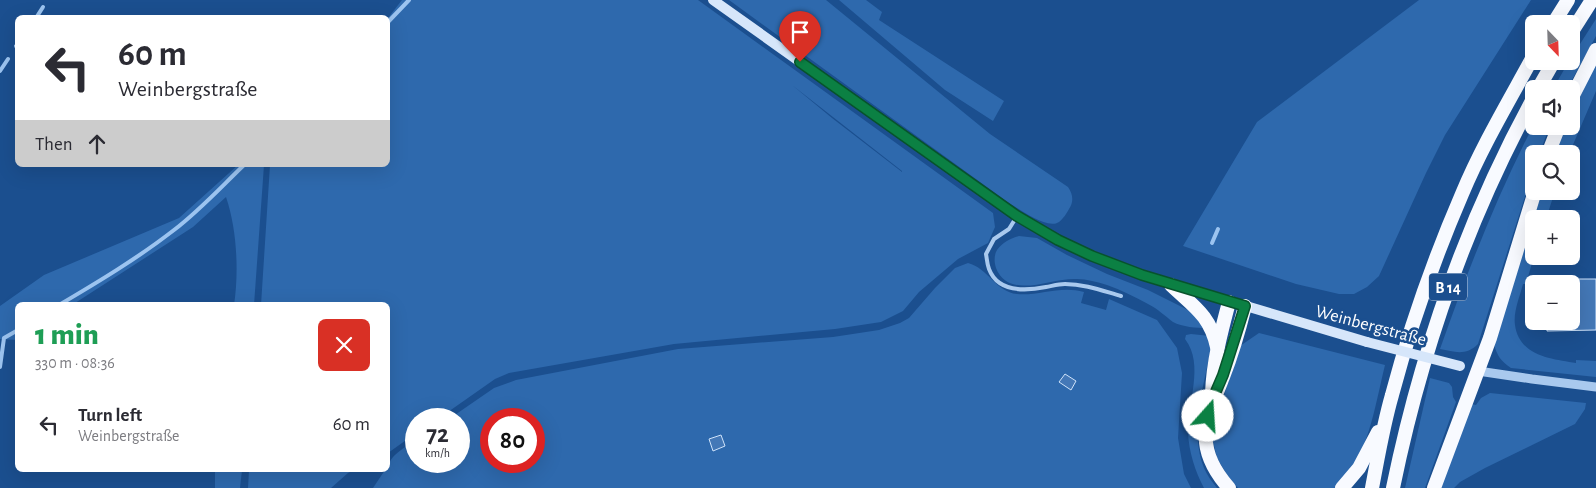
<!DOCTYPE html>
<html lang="en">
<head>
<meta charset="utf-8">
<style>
	body { margin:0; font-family:"Alegreya Sans",sans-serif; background:#f7f7f7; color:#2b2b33; height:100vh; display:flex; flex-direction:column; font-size:19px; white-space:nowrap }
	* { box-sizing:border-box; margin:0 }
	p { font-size:16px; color:#7c7c81 }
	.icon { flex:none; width:28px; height:28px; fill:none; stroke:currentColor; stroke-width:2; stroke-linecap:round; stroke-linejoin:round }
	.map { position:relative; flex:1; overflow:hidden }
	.drawer { position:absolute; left:15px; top:302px; width:375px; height:170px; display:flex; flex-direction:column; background:#fff; border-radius:8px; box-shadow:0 5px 20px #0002 }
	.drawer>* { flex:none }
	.top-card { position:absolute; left:15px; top:15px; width:375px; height:152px; border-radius:8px; box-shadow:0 5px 20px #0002; background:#fff; color:#2b2b33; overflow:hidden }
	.needle { width:32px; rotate:157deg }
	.buttons { position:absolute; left:1525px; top:15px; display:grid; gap:10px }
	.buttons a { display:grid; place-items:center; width:55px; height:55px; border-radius:8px; background:#fff; box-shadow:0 5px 20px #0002; font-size:25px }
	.speed { position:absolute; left:405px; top:408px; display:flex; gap:10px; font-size:25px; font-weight:700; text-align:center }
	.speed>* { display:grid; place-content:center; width:65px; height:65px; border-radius:50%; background:#fff; box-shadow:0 5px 20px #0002; line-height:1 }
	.speed small { font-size:12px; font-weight:400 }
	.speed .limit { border:8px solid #d22; background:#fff; color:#111 }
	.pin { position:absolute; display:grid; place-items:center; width:42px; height:42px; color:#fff; margin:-51px -21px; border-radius:50% 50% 50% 0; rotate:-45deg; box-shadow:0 0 5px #0007 }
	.pin .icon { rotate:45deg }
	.me { position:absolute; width:55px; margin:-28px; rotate:19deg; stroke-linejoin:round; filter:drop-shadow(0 0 4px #0008) }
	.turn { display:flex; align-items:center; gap:18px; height:105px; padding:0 20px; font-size:22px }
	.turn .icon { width:65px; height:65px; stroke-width:2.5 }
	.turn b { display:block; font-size:35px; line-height:42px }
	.then { display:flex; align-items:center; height:48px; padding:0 20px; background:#0003; gap:10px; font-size:19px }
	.round { display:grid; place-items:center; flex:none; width:52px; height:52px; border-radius:8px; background:#f7f7f7 }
	.overview { display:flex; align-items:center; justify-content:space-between; height:85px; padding:0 20px }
	h1 { font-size:30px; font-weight:800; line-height:38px; color:#1e9e55 }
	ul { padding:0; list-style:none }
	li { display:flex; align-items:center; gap:15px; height:75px; padding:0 20px }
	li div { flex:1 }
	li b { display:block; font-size:19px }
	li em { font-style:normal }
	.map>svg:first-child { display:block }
	.green { fill:#2e69ad; fill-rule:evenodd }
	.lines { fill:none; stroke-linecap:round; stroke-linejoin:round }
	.stream { stroke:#9cc4f0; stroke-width:4 }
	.building { fill:#4478b7; stroke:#cfe3fa }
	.service { stroke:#a9c9ee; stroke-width:4 }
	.tertiary { stroke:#a9c9ee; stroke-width:9 }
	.secondary { stroke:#d6e6fa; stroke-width:10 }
	.trunk { stroke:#f8faff; stroke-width:14 }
	.secondary-bridge { stroke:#d6e6fa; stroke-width:10 }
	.route-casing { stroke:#07532c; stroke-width:12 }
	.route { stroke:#0b8043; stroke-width:9 }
	.labels { text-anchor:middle; stroke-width:5; stroke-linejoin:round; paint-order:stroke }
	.shield { fill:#1b4f8f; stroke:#bbcadd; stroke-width:1 }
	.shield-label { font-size:16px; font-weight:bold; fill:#fff }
	.street-label { font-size:18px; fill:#fff; stroke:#1b4f8f }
</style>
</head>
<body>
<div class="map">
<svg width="1596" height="488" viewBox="0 0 1596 488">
	<rect width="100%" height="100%" fill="#1b4f8f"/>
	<g class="green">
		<path d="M402,0H698L993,213L995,227L988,243L958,259L919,292L903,311L881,322L835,329L674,344L509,373L495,379L438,419H416V433L388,453V305H261L270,165H388V18ZM792,85L902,171V172L832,118Z"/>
		<path d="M729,0H826L990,134L1068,187C1073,194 1074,202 1069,209C1067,213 1063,219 1059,222C1047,230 1021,210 1009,203Z"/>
		<polygon points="839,0 866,0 882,12 879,20 1004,101 993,121 945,90"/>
		<polygon points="1419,0 1531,0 1445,135 1426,173 1379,276 1367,287 1354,294 1339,294 1296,284 1183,246 1257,122"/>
		<polygon points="1596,19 1596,36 1567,89 1553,89 1569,61 1571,61 1571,58"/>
		<polygon points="1596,60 1596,91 1569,154 1552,154 1564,126 1571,126 1571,110"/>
		<path d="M1534,124V126H1550L1539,154H1534V168L1478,344C1466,356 1455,352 1440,349C1468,270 1496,198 1534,124Z"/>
		<path d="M238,165H264L254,305H234C239,272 237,229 226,197L193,227L72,305H18L17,340L0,339V306L44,275L179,218Z"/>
		<path d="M1538,191H1555L1546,219H1534V256L1526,284H1523C1520,296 1513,312 1515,325C1519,356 1552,359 1576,363V360L1596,361V377L1511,368C1501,361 1497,356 1494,344Z"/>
		<path d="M1019,236L1037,238L1067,255L1107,274L1148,290L1194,313L1207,328C1197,328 1182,327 1173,322C1165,316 1158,309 1148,304C1135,297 1121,290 1107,285C1097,282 1087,279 1077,279C1052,277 1009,301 996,268C994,262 994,255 997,250C1003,242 1010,239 1019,236Z"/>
		<path d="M968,263C988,268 996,292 1017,294C1039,296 1061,285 1084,292L1081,303L1106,310L1109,299L1157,320L1177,348L1182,373L1178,438L1184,474L1191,488H373L385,470H388C388,455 405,448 416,440V461H459V419H449L494,388L516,380L678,349L833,337L879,330L900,323L909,318L935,288L955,268ZM491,419H534V461H491Z"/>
		<path d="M1259,333L1385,365C1375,405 1368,461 1335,488H1238L1229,478L1217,458L1213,441L1216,420L1240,346Z"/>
		<path d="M1191,334L1210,336L1211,348C1204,386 1189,430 1204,468C1207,475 1212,482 1217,488H1204C1195,471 1189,452 1188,433C1187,403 1205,365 1185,339L1186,335Z"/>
		<polygon points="1430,378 1449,383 1452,387 1453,397 1456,402 1425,488 1405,488"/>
		<polygon points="1490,393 1586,403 1585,409 1575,424 1485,468 1460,482 1454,488 1439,488 1471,404 1476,405 1481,398"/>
		<polygon points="215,470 242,470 240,488 215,488"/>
		<polygon points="249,470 354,470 348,473 331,488 248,488"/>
	</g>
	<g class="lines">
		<g class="stream">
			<polyline points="36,18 43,7"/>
			<polyline points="388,22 409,0"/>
			<polyline points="16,46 18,45"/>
			<polyline points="0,71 8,59"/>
			<polyline points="1212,243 1218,229"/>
			<path d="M59,305C98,282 138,258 174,230C199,211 221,187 244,165"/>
			<polyline points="0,367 4,338 18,330"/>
		</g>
	</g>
	<g class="building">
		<polygon points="1571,279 1596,279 1596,330 1547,331 1547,321 1571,321"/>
		<polygon points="1065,374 1076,381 1071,390 1059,382"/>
		<polygon points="721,435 725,446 713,451 709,439"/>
	</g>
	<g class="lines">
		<path class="service" d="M1017,216L1009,229L994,239L986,254C987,259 987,264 989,269C998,293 1026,291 1046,287C1052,286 1058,284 1065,284C1085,284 1103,291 1121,296"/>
		<polyline class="tertiary" points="1478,371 1532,379 1596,387"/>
		<polyline class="secondary" points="713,0 1017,216 1058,240 1092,256 1142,275 1367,342"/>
		<g class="trunk">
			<polyline points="1553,24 1568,0"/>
			<polyline points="1571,33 1592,0"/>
			<polyline points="1538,89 1554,61"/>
			<polyline points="1571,99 1596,50"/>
			<polyline points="1548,154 1559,126"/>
			<path d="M1171,285C1193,306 1210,315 1217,347"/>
			<path d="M1212,394C1213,362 1221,332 1229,302"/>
			<path d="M1229,488C1193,447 1205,422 1223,377C1232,354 1239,330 1245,306"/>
			<polyline points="1342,488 1359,468 1378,432"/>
			<path d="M1372,488C1378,457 1383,426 1392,395C1410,327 1434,259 1462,194C1482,146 1509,101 1534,55"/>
			<path d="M1393,488C1421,351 1467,220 1534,97"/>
			<polyline points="1434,488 1490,338 1535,191"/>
		</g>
		<polyline class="secondary-bridge" points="1367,342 1460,366"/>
	</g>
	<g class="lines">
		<defs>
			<polyline id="route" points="800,62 1017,216 1058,240 1092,256 1142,275 1245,306 1223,375 1211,403 1208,416"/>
		</defs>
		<use href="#route" class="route-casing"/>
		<use href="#route" class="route"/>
	</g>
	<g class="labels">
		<rect class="shield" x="1429" y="273.5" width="38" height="27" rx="4"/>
		<g class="shield-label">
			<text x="1448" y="293">B 14</text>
		</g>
		<g class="street-label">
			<text transform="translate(1371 325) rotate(15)" y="6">Weinbergstraße</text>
		</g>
	</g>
</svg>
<div class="buttons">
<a><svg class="needle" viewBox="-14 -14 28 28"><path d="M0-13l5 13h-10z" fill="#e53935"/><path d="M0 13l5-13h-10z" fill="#7c7c81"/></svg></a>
<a><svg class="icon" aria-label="sound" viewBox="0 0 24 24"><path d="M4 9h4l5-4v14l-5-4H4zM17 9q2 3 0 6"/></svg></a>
<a><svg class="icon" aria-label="search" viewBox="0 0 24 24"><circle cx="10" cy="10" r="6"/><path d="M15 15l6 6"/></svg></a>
<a>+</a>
<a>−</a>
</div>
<div class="speed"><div>72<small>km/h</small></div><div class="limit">80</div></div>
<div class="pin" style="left:800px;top:62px;background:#d93025"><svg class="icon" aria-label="arrive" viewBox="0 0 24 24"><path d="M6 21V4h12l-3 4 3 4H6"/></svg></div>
<svg class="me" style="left:1208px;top:416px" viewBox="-20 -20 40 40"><circle r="19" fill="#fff"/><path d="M0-13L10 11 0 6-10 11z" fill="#0b8043"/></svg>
<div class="top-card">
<div class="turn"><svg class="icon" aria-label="left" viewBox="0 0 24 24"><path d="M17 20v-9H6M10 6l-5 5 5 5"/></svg><div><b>60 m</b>Weinbergstraße</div></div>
<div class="then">Then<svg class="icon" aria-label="ahead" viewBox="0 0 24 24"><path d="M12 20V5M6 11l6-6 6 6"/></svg></div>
</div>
<section class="drawer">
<div class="overview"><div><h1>1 min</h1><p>330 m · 08:36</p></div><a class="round" style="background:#d93025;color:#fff"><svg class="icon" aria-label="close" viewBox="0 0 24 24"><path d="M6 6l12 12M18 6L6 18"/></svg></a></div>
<ul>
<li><svg class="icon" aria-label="left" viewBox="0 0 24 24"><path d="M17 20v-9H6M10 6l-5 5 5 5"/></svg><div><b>Turn left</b><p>Weinbergstraße</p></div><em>60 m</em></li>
</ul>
</section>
</div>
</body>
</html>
